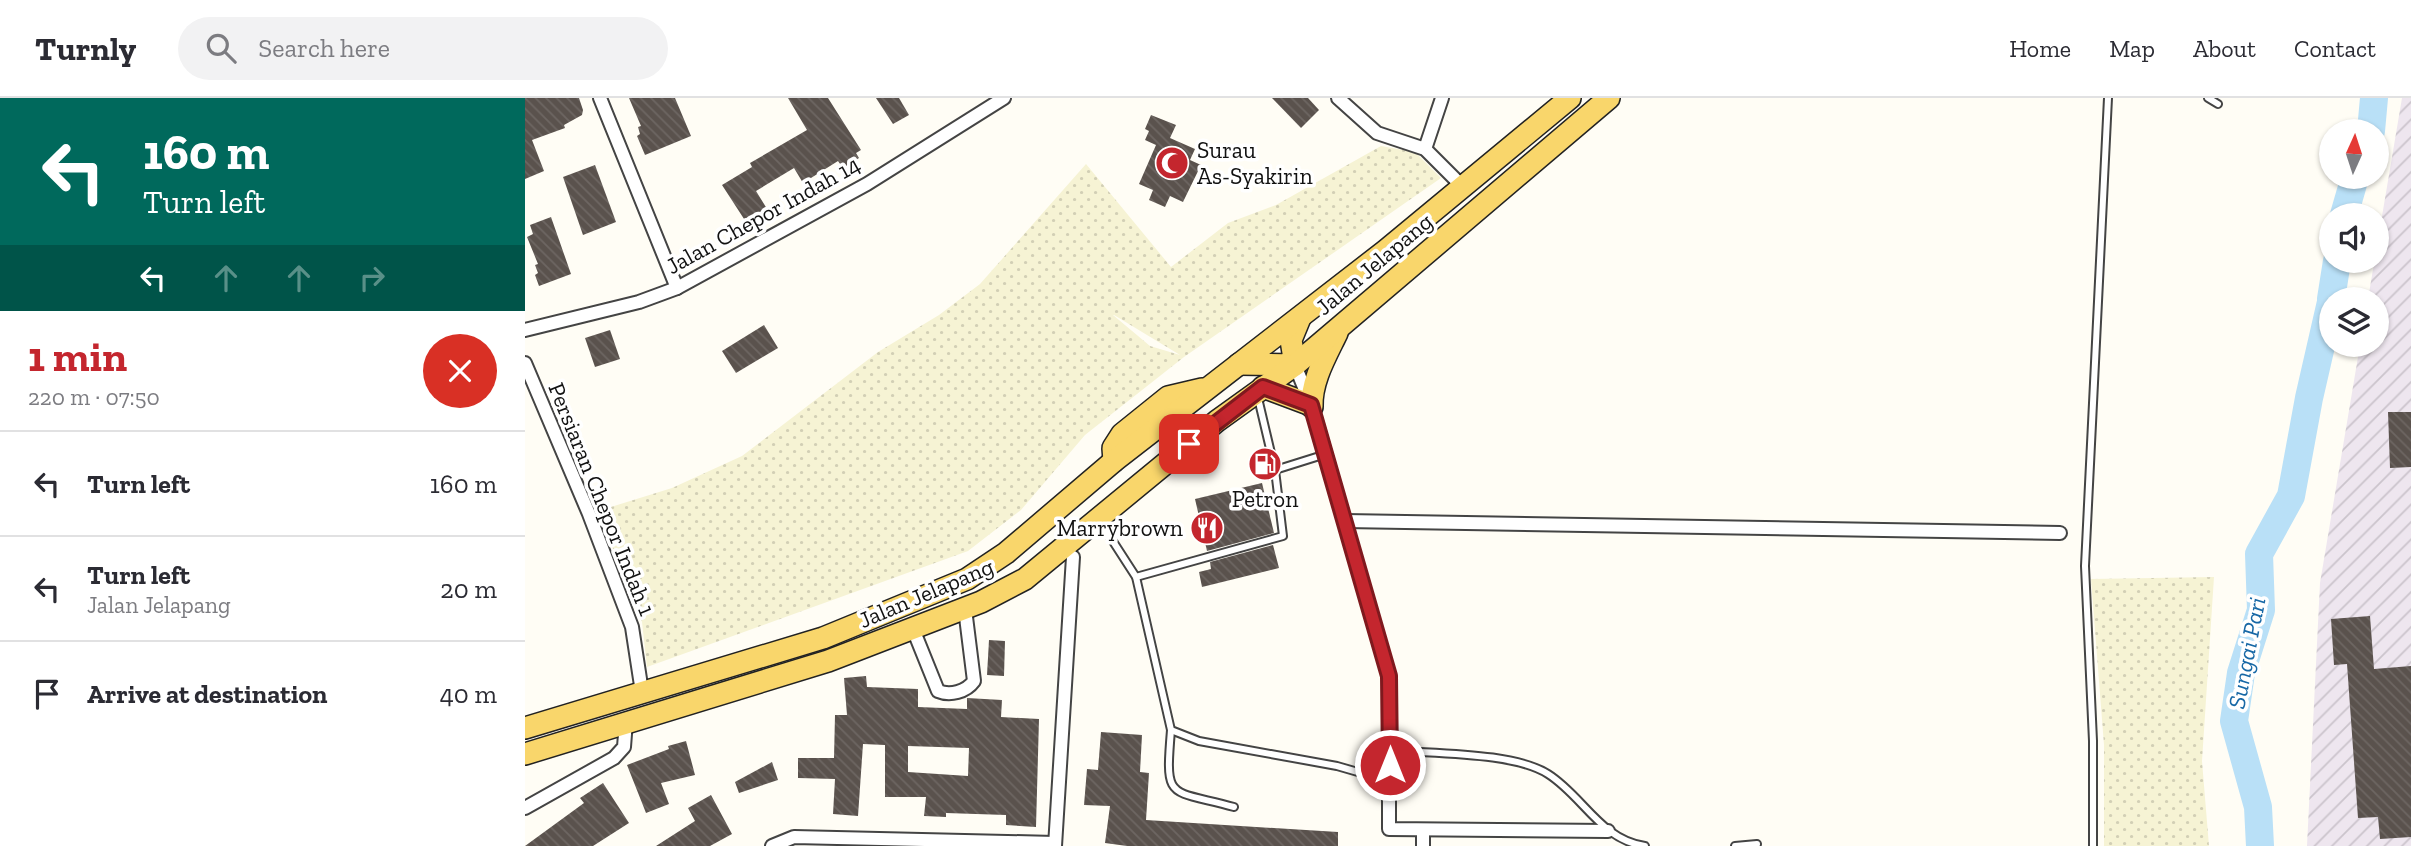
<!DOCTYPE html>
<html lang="en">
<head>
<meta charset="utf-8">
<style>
	body { margin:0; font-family:"Zilla Slab",serif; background:#f2f2f3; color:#2b2b33; height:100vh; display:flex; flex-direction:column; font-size:26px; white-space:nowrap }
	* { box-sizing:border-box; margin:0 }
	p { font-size:23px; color:#7c7c81 }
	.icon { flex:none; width:38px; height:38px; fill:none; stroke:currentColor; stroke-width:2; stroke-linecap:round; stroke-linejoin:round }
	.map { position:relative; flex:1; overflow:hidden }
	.sheet { display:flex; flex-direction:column; background:#fff; width:525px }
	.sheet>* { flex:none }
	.hud { background:#00695c; color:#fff; overflow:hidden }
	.needle { width:46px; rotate:3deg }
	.controls { position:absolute; left:1794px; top:21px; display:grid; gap:14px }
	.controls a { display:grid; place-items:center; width:70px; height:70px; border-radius:50%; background:#fff; box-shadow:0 2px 5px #0004; font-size:35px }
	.pin { position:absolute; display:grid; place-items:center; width:60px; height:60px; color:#fff; margin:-30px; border-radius:14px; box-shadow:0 4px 10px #0006 }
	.me { position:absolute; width:77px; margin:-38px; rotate:0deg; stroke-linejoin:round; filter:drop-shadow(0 0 5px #0008) }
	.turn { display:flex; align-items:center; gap:24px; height:147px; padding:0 28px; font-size:32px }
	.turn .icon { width:91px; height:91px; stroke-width:2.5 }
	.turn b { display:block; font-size:49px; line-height:60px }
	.lanes { display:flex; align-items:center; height:66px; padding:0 28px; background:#0003; justify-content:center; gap:35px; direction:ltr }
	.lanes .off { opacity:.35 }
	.round { display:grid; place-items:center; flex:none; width:74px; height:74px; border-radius:37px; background:#f2f2f3 }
	.summary { display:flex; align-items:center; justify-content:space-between; height:119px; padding:0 28px }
	h1 { font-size:42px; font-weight:700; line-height:52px; color:#c4262e }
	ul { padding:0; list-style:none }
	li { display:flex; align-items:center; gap:21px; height:105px; padding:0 28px; border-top:2px solid #e1e1e2 }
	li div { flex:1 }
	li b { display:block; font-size:26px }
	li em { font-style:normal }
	header { display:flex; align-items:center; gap:42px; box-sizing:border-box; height:98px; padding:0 35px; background:#fff; border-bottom:2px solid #e1e1e2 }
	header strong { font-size:33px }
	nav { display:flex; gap:38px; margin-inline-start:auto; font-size:24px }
	.search { width:490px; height:63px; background:#f2f2f3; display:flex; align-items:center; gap:18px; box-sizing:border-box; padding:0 24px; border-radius:38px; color:#7c7c81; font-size:26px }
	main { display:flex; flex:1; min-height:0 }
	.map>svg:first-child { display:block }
	.industrial { fill:url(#industrial-furrows) }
	.farmland { fill:url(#farmland-dots); fill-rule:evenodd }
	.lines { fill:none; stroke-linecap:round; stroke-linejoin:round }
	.river { stroke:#b9e0f7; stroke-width:28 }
	.building { fill:url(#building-back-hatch); fill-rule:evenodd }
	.lane-casing { stroke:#444; stroke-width:10 }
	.street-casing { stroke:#444; stroke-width:16 }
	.primary-casing { stroke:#222; stroke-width:24 }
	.lane { stroke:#fff; stroke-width:6 }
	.street { stroke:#fff; stroke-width:12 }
	.primary { stroke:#f9d66b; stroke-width:21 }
	.route-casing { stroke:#7f191e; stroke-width:18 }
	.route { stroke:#c4262e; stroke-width:12 }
	.labels { text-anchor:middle; stroke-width:7; stroke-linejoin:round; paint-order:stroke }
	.poi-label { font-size:23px; fill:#111; stroke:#fff; text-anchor:start }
	.street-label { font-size:23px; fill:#111; stroke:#fff }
	.water-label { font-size:24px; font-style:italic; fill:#1768a6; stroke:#fff }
</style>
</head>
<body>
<header>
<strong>Turnly</strong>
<div class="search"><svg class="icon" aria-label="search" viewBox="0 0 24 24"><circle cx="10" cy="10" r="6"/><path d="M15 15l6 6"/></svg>Search here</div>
<nav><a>Home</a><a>Map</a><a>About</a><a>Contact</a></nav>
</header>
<main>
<section class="sheet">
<div class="hud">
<div class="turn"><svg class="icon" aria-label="left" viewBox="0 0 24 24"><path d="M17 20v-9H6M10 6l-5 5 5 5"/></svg><div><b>160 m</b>Turn left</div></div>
<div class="lanes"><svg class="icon" aria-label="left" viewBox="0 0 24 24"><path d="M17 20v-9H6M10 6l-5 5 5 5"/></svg><svg class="icon off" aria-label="ahead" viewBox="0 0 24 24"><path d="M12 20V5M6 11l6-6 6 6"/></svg><svg class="icon off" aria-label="ahead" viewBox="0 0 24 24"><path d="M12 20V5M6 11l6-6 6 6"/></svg><svg class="icon off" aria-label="right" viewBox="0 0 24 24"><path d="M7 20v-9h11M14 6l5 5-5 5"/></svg></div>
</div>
<div class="summary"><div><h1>1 min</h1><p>220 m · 07:50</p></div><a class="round" style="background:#d93025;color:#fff"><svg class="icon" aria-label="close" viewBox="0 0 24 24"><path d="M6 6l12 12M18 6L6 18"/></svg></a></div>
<ul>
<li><svg class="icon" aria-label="left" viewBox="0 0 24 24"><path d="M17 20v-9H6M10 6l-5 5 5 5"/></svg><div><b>Turn left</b></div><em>160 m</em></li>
<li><svg class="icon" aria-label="left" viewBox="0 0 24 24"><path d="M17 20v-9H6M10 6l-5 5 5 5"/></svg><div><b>Turn left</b><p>Jalan Jelapang</p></div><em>20 m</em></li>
<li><svg class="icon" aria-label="arrive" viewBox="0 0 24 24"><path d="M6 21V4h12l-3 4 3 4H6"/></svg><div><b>Arrive at destination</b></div><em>40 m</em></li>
</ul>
</section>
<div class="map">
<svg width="1886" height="748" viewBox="0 0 1886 748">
	<defs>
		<pattern id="industrial-furrows" width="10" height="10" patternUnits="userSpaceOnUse" patternTransform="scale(1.75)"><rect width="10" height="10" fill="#eee6ef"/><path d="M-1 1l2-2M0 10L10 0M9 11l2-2" fill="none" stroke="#cbc4cc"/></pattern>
		<pattern id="farmland-dots" width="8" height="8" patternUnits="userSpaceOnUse" patternTransform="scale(1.75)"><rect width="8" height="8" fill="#f6f3d4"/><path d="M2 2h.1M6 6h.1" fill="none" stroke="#d2cfb5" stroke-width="1.8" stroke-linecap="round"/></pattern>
		<pattern id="building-back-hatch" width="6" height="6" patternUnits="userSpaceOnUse" patternTransform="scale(1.75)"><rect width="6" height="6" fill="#5a524d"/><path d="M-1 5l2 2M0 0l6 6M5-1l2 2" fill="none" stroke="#6d6662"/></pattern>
	</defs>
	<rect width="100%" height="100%" fill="#fffdf5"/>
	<polygon class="industrial" points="1877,0 1886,0 1886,748 1782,748 1795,485 1835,247 1852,247 1852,201 1843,201"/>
	<g class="farmland">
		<path d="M856,48L890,54L916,80L659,259L560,337L496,412L443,453L122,569L117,524L73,413L147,390L217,358L353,254L414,217L455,186L561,66L646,169L703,125L751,107ZM588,217H589L655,257L625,248Z"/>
		<polygon points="1689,479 1677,663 1684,748 1579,748 1579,647 1566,481"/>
	</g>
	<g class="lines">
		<g class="river">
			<polyline points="1846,33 1849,0"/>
			<polyline points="1819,117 1830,79"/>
			<polyline points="1806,201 1812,163"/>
			<polyline points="1735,748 1733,709 1709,623 1716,575 1736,512 1734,456 1766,398 1784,300 1806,204"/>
		</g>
	</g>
	<g class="building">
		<polygon points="0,0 54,0 58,12 57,17 39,27 40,30 7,42 19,73 0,81"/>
		<polygon points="104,0 150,0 166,38 120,57 112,38 115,36 113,29 116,28"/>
		<polygon points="263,0 303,0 336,52 331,55 334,60 318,70 313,63 278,85 269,70 231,93 244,114 221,124 197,87 227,69 225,65 282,32"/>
		<polygon points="351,0 374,0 384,17 368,26"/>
		<polygon points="747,0 783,0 794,12 776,30"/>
		<polygon points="626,17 651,27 645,40 670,51 665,62 676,67 658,104 645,98 640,109 624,102 628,92 614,86 631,47 620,42 624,33 620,31"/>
		<polygon points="70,67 91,124 58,137 38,79"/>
		<polygon points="26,119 46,176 14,188 10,177 13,175 10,167 13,166 2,139 8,136 5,127"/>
		<polygon points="239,227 253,250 211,275 197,253"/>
		<polygon points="85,232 95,261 70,269 60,240"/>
		<polygon points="1863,314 1886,314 1886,369 1865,370"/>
		<polygon points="737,385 749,435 682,453 670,401"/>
		<polygon points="748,447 754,470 677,489 674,474 686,471 685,464"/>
		<polygon points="1845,518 1849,571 1886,568 1886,739 1855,741 1853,719 1833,720 1822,566 1809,567 1806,521"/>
		<polygon points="464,542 480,543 479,578 462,577"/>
		<path d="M341,578L342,589L393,591V609L442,611V600L477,602L476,619L514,621L511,729L481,727V717L421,715V719L399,718L401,699H360V647L338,646L333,718L308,716L310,681L273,680V660H309L310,617H322L319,580ZM383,648L444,650L443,678L383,674Z"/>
		<polygon points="576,634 617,637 615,674 624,675 621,722 813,734 813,748 602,748 580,745 585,708 559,707 562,671 573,672"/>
		<polygon points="161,643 170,677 136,685 144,706 121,715 102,667 144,651 143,648"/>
		<polygon points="247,664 253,682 214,695 210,684"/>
		<polygon points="78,685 104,725 68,748 0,748 59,705 55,700"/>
		<polygon points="186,697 207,736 185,748 131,748 170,723 163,710"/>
	</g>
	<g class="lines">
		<defs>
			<g id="lane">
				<polyline points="1683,0 1693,6"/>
				<polyline points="750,372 801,356"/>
				<polyline points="580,431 611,479 646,632 674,643 812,668 864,683"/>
				<polyline points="611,479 758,438 750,372 733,300"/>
				<path d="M646,632C640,704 643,691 709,709"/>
				<path d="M865,652C908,656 989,654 1023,676C1058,698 1076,742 1120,748"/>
				<polyline points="1210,748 1232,746"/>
				<polyline points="1568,748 1568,643 1560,468 1583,0"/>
			</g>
			<g id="street">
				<polyline points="75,0 152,190"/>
				<polyline points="813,0 852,35 900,51 938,89"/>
				<polyline points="900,51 917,0"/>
				<polyline points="0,232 114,204 152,190 342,86 479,0"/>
				<polyline points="0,265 64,416 107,529 117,594"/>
				<polyline points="770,267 787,309 864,578 864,731 1083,733"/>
				<polyline points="820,423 1535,435"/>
				<path d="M388,531L413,593C425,598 441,594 449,583L440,511"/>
				<polyline points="0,710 89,660 99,649 101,623"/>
				<polyline points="247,748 269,739 530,745"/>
				<polyline points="530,748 548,459"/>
				<polyline points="898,748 898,733"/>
			</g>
			<g id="primary">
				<polyline points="714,266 770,267 766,242 775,220"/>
				<polyline points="738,289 786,307"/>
				<path d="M787,309C786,283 801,258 812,235"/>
				<polyline points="589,363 588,350 597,336 643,299 677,291"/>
				<polyline points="0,630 298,540 442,481 481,455 589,363 860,153 1045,0"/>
				<polyline points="0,656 303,563 456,504 500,481 692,323 770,267 1084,0"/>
			</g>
		</defs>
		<use href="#lane" class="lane-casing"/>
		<use href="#street" class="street-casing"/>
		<use href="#primary" class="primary-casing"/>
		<use href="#lane" class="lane"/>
		<use href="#street" class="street"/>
		<use href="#primary" class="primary"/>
	</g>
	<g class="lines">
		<defs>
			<polyline id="route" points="664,346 738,289 786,307 864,578 865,667"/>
		</defs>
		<use href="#route" class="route-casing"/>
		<use href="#route" class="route"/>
	</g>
	<defs>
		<symbol id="mosque-disc" viewBox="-11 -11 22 22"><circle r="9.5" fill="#c4262e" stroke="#fff"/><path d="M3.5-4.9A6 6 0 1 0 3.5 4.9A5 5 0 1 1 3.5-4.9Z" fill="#fff"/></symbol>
		<symbol id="fuel-disc" viewBox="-11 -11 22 22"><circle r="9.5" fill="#c4262e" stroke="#fff"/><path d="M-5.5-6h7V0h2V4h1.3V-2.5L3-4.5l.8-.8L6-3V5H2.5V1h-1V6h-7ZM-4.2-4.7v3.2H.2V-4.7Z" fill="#fff"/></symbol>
		<symbol id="restaurant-disc" viewBox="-11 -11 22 22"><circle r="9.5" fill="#c4262e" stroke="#fff"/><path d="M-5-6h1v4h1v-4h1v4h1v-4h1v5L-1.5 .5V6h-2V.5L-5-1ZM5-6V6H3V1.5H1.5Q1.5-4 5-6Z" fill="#fff"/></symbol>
	</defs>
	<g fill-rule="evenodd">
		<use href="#mosque-disc" x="628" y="46" width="38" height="38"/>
		<use href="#fuel-disc" x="721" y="347" width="38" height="38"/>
		<use href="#restaurant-disc" x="663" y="411" width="38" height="38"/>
	</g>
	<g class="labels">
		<g class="poi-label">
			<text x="672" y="60">Surau<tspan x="672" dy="26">As-Syakirin</tspan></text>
			<text x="740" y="409" text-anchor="middle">Petron</text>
			<text x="658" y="438" text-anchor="end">Marrybrown</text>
		</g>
		<g class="street-label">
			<text transform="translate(238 117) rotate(-29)" y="8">Jalan Chepor Indah 14</text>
			<text transform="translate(849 166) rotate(-40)" y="8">Jalan Jelapang</text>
			<text transform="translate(77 401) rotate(68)" y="8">Persiaran Chepor Indah 1</text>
			<text transform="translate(401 495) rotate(-23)" y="8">Jalan Jelapang</text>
		</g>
		<g class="water-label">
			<text transform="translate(1722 555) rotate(-79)" y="8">Sungai Pari</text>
		</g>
	</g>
</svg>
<div class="controls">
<a><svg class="needle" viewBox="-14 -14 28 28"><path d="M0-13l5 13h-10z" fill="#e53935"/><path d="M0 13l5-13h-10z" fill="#7c7c81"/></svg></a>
<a><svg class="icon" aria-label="sound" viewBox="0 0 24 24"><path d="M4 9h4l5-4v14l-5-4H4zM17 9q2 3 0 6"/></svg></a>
<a><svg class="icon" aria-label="layers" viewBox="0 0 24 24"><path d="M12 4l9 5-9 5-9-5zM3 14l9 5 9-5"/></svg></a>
</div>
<div class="pin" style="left:664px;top:346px;background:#d93025"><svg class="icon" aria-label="arrive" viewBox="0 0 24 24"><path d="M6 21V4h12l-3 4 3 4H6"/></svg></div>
<svg class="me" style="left:865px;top:667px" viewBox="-20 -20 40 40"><circle r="17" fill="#c4262e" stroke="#fff" stroke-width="3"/><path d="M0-11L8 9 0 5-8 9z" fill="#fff"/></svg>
</div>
</main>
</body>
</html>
